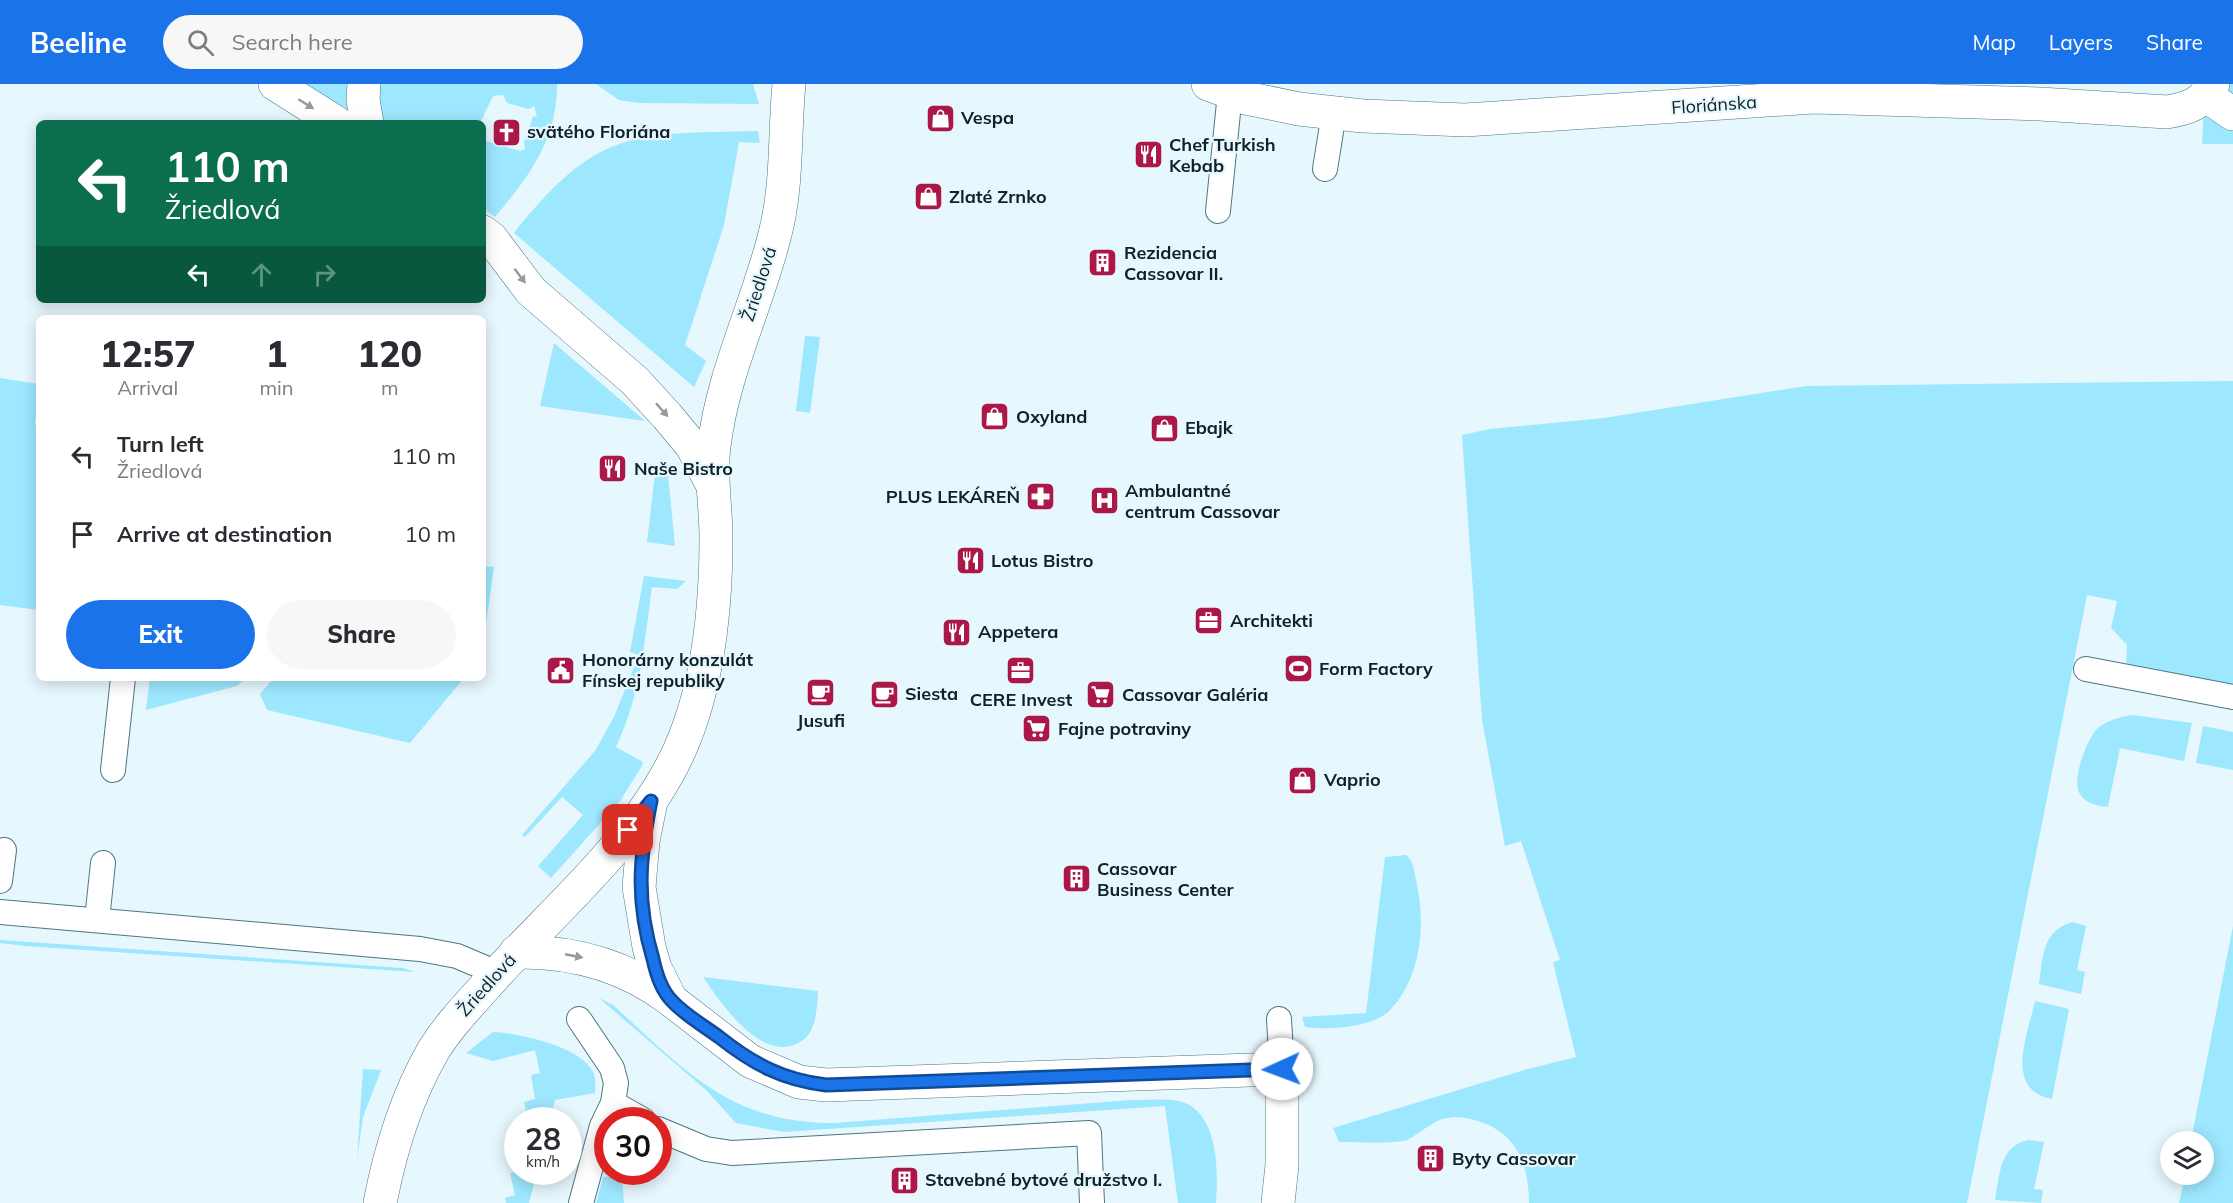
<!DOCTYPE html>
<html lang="en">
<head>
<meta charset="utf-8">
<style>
	body { margin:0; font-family:Mulish,sans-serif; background:#f7f7f7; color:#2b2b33; height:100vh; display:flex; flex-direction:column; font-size:22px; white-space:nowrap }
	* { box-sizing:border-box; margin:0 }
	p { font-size:20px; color:#7c7c81 }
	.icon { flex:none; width:33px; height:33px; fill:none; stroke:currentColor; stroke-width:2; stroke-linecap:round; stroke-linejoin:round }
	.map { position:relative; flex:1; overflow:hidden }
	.drawer { position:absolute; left:36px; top:231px; width:450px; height:366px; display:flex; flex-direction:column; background:#fff; border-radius:9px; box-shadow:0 3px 15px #0003 }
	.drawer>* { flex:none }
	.guide { position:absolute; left:36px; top:36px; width:450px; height:183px; border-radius:9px; box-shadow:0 3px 15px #0003; background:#0b6e4f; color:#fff; overflow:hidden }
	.fabs { position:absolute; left:2160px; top:1047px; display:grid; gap:12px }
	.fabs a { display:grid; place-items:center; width:54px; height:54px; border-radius:50%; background:#fff; box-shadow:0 3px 15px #0003; font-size:30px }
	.speed { position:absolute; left:504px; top:1023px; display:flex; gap:12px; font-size:30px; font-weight:700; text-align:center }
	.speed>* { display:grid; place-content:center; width:78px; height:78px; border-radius:50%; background:#fff; box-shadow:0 3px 15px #0003; line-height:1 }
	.speed small { font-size:15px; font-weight:400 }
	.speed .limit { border:9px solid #d22; background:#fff; color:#111 }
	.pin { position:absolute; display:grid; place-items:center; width:51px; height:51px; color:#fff; margin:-26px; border-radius:12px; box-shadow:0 3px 9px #0006 }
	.me { position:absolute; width:66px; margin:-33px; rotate:268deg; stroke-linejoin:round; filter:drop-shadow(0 0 4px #0008) }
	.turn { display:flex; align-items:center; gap:21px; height:126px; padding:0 30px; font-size:27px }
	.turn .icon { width:78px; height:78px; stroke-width:2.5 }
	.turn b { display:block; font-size:42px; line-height:51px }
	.lanes { display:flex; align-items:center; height:57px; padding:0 30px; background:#0003; justify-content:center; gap:30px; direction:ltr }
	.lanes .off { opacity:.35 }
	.eta { display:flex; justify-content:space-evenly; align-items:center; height:102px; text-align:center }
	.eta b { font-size:36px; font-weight:800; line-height:42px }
	.button { display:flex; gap:12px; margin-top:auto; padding:12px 30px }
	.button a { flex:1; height:69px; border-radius:36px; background:#1a73e8; color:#fff; font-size:24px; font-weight:800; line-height:69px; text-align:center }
	.button a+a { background:#f7f7f7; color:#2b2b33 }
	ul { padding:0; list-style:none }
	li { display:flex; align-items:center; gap:18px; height:78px; padding:0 30px }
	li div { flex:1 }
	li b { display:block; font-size:22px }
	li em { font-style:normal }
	header { display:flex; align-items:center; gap:36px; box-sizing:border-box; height:84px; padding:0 30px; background:#1a73e8; color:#fff }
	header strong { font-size:28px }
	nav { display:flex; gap:33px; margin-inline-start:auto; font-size:21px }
	.search { width:420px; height:54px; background:#f7f7f7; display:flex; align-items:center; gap:15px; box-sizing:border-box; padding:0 21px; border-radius:33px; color:#7c7c81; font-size:22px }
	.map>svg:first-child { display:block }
	.green { fill:#9de7ff }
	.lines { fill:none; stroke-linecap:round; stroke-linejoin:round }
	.lane-casing { stroke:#4d7683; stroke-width:26 }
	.street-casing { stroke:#4d7683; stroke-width:34 }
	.lane { stroke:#fff; stroke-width:24 }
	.street { stroke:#fff; stroke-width:33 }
	.oneway { fill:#939b9e }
	.route-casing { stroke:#114b97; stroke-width:15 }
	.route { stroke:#1a73e8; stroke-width:10 }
	.labels { text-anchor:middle; stroke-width:4.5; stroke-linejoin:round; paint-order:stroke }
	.street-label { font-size:18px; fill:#102127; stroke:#e6f7fd }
	.poi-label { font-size:18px; font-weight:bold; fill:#102127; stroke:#e6f7fd; text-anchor:start }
</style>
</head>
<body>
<header>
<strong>Beeline</strong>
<div class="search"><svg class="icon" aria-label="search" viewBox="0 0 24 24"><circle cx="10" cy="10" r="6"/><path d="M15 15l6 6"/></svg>Search here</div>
<nav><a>Map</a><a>Layers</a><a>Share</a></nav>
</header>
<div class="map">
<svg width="2233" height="1119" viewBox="0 0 2233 1119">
	<rect width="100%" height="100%" fill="#e6f7fd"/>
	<g class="green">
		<polygon points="304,0 353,0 349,25 346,24"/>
		<path d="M376,0H557C557,57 529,92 495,133L483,124V56L520,67L525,65L524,58L533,33L537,32L534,22L529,25L507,19L503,11L493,12L480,39H383L380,34Z"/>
		<polygon points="596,0 753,0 759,20 639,19 619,16"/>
		<polygon points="2205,0 2233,0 2233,60 2202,60"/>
		<path d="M758,47L760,59L739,58L724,141L685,261L706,277L694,303L514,149C598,44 631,50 758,47Z"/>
		<polygon points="805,252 820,253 810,329 796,327"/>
		<polygon points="554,259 645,337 540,322"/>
		<polygon points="0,294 39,300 35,341 39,342 39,526 0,521"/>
		<path d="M2233,297V604L2126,582L2127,561L2111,544L2117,517L2087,511L1967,1119H1529C1529,1081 1517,1049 1478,1037C1467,1033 1454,1032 1442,1035C1430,1039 1410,1057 1403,1057C1382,1060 1360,1058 1339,1058L1333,1044L1528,985L1576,973L1553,878L1560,876L1521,757L1505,762L1482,635L1462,351L1490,345L1604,334L1806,302Z"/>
		<polygon points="664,376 668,390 675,462 647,458 656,381"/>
		<polygon points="483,482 494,483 483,561"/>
		<path d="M644,492L686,497L677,505L652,503C644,561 641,609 616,663L643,678L642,682L620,717L551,794L538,782L583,731L562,713L525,753L522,751L595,667L614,633L639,571L630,568Z"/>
		<polygon points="150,594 246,594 237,602 146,626"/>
		<polygon points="274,594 464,594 410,659 267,626 260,610"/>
		<path d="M2132,631L2192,639L2184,677L2120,664L2108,723C2098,722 2086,720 2080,710C2071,696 2087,655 2097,645C2106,636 2121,633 2132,631Z"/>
		<polygon points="2203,642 2233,648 2233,686 2196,679"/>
		<path d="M1406,771C1414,777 1414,787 1416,796C1426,838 1422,894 1389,927C1372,944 1327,946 1305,943L1302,933L1366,929L1385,773Z"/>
		<path d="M2072,838L2086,842L2077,886L2085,888L2081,910L2039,900C2043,873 2042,847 2072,838Z"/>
		<polygon points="2233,842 2233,1119 2179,1119 2185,1091 2204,1090 2204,1058 2191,1057"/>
		<polygon points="0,856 403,884 415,888 25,862 0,859"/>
		<path d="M703,893L818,907C817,919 817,933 812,944C809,952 803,957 796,960C760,977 720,918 703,893Z"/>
		<path d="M599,914L613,921C686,987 729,1039 835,1039L1130,1016C1146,1017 1170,1013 1185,1019C1219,1033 1218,1089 1216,1119H1178L1165,1022L784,1048L736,1039L706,1006Z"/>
		<path d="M2035,917L2069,925L2052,1015C2003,1006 2028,950 2035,917Z"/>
		<path d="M493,948C519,949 584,963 594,990C596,996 595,1004 595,1009L555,1016L550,1036H528L524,1018L535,1015L531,991L540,989L535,966L493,977L466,969Z"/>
		<polygon points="363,985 381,986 363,1033 357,1075"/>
		<path d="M2028,1056L2044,1058L2034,1105L2043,1106L2041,1119L1995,1116C2000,1090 1999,1063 2028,1056Z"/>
		<polygon points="517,1087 537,1088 529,1119 506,1119 505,1114 515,1111 510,1089"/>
		<polygon points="622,1092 624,1119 596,1119 603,1093"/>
	</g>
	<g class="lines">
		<defs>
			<g id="lane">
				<polyline points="1325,85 1334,29"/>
				<polyline points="1218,127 1230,9"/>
				<polyline points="2086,585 2233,613"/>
				<polyline points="113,686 123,594"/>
				<polyline points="0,797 4,766"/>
				<polyline points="0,828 420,865 457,872 497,889"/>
				<polyline points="97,836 103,779"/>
				<polyline points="579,935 612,984 616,999 613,1019 602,1042 581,1119"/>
				<polyline points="1279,935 1282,985"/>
				<polyline points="613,1019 643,1036"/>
				<polyline points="658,1045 706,1065 732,1069 1089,1049 1092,1119"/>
			</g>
			<g id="street">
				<polyline points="275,0 337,39"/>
				<polyline points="364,0 363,16 367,39"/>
				<path d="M1208,0L1246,14L1299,25L1363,32L1465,36L1814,13L2040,20L2167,28C2186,25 2205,19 2213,0"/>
				<polyline points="2205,11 2233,30"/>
				<polyline points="483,148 491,154 531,207 635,297 667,332 692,362 711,398"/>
				<polyline points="650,722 643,757 639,803 649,863 655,884 671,916 750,977 799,998 826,1001 1282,985 1282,1081 1278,1119"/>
				<path d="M516,868C574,867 625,881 671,916"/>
				<path d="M380,1119C390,1067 406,1014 433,967C447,944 465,925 483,905C545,834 622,772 668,689C707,620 716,532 716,454C716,423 710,393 714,362C723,289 756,224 774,154C788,103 784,52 789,0"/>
			</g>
		</defs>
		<use href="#lane" class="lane-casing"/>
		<use href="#street" class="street-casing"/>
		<use href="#lane" class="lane"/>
		<use href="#street" class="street"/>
	</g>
	<defs><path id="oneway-solid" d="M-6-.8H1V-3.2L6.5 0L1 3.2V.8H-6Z" transform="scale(1.5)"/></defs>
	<g class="oneway">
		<use href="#oneway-solid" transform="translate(306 20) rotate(32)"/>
		<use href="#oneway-solid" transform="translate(520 192) rotate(53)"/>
		<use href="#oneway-solid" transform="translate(662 326) rotate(48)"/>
		<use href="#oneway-solid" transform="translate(574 872) rotate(11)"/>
	</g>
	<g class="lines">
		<defs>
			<path id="route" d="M628,746L651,717C639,775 636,818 653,875C656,889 662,907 672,917C685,931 704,942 719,953C753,980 783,996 826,1001L1282,985"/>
		</defs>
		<use href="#route" class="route-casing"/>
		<use href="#route" class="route"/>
	</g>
	<defs>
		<symbol id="shop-square" viewBox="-11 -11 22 22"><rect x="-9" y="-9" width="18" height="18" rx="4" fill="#ab1747" stroke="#e6f7fd"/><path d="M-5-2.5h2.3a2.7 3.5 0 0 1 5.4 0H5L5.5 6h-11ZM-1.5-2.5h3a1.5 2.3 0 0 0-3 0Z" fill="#fff"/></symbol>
		<symbol id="church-square" viewBox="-11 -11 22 22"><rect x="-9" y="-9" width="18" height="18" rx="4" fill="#ab1747" stroke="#e6f7fd"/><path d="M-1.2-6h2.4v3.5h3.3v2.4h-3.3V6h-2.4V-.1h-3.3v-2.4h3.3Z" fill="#fff"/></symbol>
		<symbol id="restaurant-square" viewBox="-11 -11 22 22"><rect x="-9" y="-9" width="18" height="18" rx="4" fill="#ab1747" stroke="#e6f7fd"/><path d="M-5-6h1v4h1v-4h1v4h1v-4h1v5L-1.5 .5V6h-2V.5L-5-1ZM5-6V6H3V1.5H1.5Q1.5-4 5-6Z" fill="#fff"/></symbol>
		<symbol id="building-square" viewBox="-11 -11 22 22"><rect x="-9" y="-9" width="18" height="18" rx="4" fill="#ab1747" stroke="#e6f7fd"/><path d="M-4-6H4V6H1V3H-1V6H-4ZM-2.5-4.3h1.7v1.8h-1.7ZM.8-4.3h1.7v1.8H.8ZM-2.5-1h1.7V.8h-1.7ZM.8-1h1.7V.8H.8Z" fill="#fff"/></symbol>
		<symbol id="pharmacy-square" viewBox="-11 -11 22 22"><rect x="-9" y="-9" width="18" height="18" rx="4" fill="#ab1747" stroke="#e6f7fd"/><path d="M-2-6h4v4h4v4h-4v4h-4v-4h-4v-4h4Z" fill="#fff"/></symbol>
		<symbol id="hospital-square" viewBox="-11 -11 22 22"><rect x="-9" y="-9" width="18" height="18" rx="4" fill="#ab1747" stroke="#e6f7fd"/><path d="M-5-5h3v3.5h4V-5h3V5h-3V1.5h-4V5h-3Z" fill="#fff"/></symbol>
		<symbol id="office-square" viewBox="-11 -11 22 22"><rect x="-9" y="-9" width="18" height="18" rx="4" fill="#ab1747" stroke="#e6f7fd"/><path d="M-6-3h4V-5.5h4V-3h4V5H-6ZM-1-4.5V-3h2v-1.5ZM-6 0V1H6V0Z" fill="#fff"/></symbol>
		<symbol id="stadium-square" viewBox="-11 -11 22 22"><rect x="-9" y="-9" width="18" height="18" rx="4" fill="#ab1747" stroke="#e6f7fd"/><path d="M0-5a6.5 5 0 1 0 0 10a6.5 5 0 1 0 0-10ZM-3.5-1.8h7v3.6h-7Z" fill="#fff"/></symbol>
		<symbol id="civic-square" viewBox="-11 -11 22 22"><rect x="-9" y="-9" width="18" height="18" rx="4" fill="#ab1747" stroke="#e6f7fd"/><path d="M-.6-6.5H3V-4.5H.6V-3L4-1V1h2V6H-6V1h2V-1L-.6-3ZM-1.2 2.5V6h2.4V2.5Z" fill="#fff"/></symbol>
		<symbol id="cafe-square" viewBox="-11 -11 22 22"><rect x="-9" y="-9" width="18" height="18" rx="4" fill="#ab1747" stroke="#e6f7fd"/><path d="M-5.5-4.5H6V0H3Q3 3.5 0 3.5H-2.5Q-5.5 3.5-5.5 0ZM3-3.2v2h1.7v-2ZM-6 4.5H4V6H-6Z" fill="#fff"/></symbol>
		<symbol id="supermarket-square" viewBox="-11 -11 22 22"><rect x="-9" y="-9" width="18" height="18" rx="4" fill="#ab1747" stroke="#e6f7fd"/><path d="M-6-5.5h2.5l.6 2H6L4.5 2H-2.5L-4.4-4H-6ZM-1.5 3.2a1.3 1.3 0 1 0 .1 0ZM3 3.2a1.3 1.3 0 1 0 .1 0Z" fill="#fff"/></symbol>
	</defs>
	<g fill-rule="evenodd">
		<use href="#shop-square" x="924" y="18" width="33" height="33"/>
		<use href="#church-square" x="490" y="32" width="33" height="33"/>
		<use href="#restaurant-square" x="1132" y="54" width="33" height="33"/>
		<use href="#shop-square" x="912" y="96" width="33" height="33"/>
		<use href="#building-square" x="1086" y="162" width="33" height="33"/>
		<use href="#shop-square" x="978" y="316" width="33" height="33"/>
		<use href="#shop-square" x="1148" y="328" width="33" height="33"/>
		<use href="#restaurant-square" x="596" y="368" width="33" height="33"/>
		<use href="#pharmacy-square" x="1024" y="396" width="33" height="33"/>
		<use href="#hospital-square" x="1088" y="400" width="33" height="33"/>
		<use href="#restaurant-square" x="954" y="460" width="33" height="33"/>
		<use href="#office-square" x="1192" y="520" width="33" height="33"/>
		<use href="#restaurant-square" x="940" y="532" width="33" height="33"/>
		<use href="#stadium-square" x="1282" y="568" width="33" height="33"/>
		<use href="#civic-square" x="544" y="570" width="33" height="33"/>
		<use href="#office-square" x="1004" y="570" width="33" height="33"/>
		<use href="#cafe-square" x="804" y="592" width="33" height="33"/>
		<use href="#cafe-square" x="868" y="594" width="33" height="33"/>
		<use href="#supermarket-square" x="1084" y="594" width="33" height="33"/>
		<use href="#supermarket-square" x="1020" y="628" width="33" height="33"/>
		<use href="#shop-square" x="1286" y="680" width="33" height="33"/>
		<use href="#building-square" x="1060" y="778" width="33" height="33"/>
		<use href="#building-square" x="1414" y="1058" width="33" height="33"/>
		<use href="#building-square" x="888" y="1080" width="33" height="33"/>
	</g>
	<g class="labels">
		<g class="street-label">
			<text transform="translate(1714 21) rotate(-4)" y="6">Floriánska</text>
			<text transform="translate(759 200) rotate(-72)" y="6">Žriedlová</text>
			<text transform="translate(487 901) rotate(-48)" y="6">Žriedlová</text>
		</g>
		<g class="poi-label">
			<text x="961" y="40">Vespa</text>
			<text x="527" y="54">svätého Floriána</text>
			<text x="1169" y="67">Chef Turkish<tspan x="1169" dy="21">Kebab</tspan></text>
			<text x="949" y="119">Zlaté Zrnko</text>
			<text x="1124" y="175">Rezidencia<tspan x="1124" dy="21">Cassovar II.</tspan></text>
			<text x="1016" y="339">Oxyland</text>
			<text x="1185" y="350">Ebajk</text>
			<text x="634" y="391">Naše Bistro</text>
			<text x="1125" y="413">Ambulantné<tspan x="1125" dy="21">centrum Cassovar</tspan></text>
			<text x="1020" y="419" text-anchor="end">PLUS LEKÁREŇ</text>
			<text x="991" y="483">Lotus Bistro</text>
			<text x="1230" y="543">Architekti</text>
			<text x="978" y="554">Appetera</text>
			<text x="582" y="582">Honorárny konzulát<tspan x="582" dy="21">Fínskej republiky</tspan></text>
			<text x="1319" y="591">Form Factory</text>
			<text x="905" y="616">Siesta</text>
			<text x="1122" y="617">Cassovar Galéria</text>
			<text x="1021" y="622" text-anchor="middle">CERE Invest</text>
			<text x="821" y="643" text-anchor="middle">Jusufi</text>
			<text x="1058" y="651">Fajne potraviny</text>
			<text x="1324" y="702">Vaprio</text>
			<text x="1097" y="791">Cassovar<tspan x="1097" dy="21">Business Center</tspan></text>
			<text x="1452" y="1081">Byty Cassovar</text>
			<text x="925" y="1102">Stavebné bytové družstvo I.</text>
		</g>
	</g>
</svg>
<div class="fabs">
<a><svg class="icon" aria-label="layers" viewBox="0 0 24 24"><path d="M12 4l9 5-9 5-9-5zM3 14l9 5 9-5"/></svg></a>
</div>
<div class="speed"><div>28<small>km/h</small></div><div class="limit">30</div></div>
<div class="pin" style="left:628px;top:746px;background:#d93025"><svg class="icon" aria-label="arrive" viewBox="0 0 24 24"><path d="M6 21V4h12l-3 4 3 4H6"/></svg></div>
<svg class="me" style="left:1282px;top:985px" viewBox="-20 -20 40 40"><circle r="19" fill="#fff"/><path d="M0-13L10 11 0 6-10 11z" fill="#1a73e8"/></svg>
<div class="guide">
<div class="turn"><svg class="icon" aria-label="left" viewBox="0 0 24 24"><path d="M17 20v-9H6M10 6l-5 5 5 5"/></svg><div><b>110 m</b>Žriedlová</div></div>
<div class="lanes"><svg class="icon" aria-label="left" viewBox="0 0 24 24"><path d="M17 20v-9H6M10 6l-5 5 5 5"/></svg><svg class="icon off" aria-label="ahead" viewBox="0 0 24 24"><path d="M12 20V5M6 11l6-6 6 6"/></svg><svg class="icon off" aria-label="right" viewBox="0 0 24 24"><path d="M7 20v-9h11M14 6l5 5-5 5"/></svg></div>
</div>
<section class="drawer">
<div class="eta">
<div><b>12:57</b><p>Arrival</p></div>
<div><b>1</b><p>min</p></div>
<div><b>120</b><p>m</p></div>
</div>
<ul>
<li><svg class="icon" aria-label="left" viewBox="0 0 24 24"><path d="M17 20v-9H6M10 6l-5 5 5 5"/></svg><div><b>Turn left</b><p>Žriedlová</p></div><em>110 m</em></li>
<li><svg class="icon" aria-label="arrive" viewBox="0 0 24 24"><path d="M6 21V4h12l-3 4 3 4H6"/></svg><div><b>Arrive at destination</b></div><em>10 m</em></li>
</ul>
<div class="button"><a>Exit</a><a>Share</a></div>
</section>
</div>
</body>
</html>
